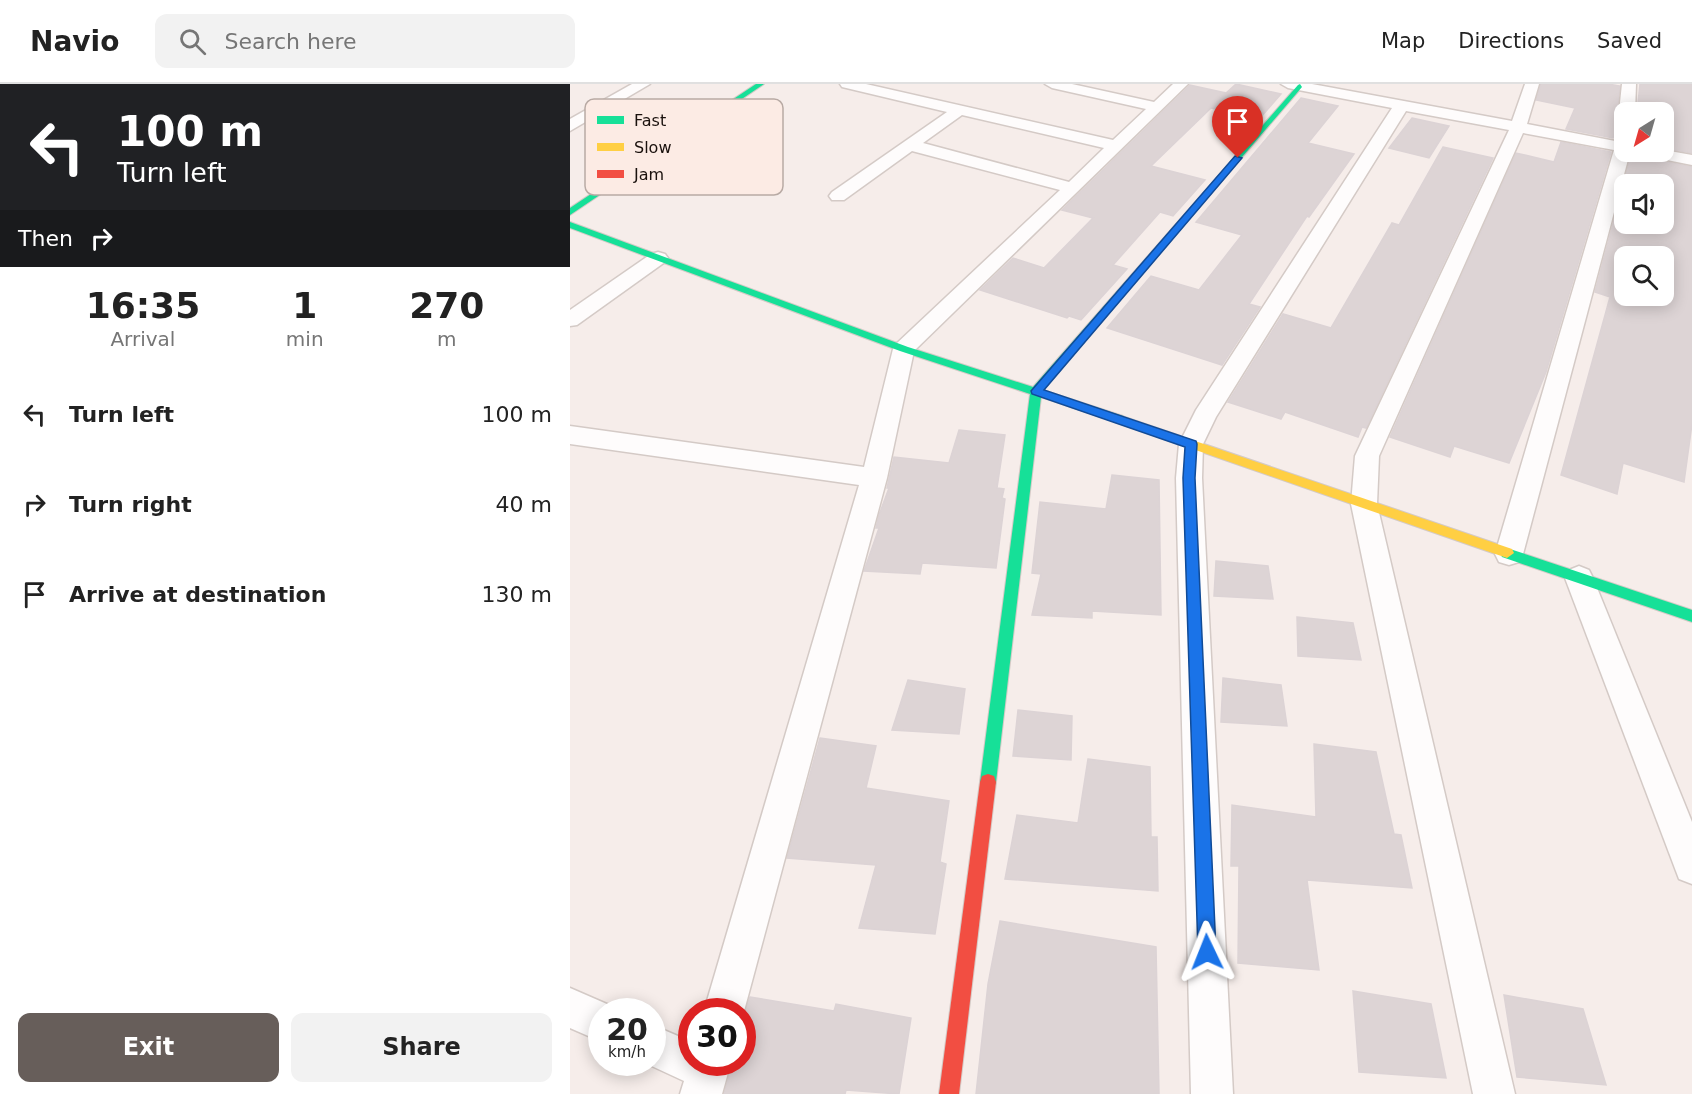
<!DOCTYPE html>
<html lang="en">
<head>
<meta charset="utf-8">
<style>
	body { margin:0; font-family:"DejaVu Sans",sans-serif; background:#f2f2f2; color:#222; height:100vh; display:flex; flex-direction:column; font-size:22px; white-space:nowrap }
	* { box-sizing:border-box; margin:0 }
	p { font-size:20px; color:#767676 }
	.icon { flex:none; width:33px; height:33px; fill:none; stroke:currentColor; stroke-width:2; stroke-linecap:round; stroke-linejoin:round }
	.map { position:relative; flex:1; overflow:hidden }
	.details { display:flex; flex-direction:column; background:#fff; width:570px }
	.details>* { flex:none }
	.banner { background:#202124; color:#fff; overflow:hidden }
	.needle { width:39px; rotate:217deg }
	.buttons { position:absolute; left:1044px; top:18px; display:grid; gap:12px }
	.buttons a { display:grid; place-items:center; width:60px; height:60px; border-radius:12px; background:#fff; box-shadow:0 3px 15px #0003; font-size:30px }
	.speed { position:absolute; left:18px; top:914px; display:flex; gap:12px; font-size:30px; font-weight:700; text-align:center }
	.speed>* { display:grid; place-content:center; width:78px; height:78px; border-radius:50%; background:#fff; box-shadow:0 3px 15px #0003; line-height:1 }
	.speed small { font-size:15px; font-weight:400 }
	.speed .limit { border:9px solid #d22; background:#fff; color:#111 }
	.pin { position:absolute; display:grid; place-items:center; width:51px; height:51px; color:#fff; margin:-62px -26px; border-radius:50% 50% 50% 0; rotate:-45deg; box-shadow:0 0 6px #0007 }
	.pin .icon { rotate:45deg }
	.me { position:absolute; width:66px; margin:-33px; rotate:358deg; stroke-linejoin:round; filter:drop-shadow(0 0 4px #0008) }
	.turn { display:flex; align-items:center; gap:21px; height:126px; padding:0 18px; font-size:27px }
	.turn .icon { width:78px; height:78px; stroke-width:2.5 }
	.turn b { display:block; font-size:42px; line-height:51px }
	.then { display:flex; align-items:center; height:57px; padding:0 18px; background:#0003; gap:12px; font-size:22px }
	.eta { display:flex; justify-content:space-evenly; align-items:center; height:102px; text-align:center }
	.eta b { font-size:36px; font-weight:800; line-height:42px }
	.cta { display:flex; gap:12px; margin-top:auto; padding:12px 18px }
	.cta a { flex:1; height:69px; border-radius:12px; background:#675e5a; color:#fff; font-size:24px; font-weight:800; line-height:69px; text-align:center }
	.cta a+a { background:#f2f2f2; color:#222 }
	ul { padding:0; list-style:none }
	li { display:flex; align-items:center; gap:18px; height:90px; padding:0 18px }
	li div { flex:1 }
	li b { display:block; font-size:22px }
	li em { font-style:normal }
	header { display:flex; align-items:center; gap:36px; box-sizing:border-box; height:84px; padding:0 30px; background:#fff; border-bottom:2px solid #e0e0e0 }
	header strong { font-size:28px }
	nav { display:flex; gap:33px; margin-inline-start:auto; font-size:21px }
	.search { width:420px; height:54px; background:#f2f2f2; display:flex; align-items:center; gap:15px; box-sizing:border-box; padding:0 21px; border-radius:12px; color:#767676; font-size:22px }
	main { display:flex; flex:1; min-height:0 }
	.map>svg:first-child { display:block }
	.building { fill:#ddd4d5; stroke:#dcd3d5; stroke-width:1.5; fill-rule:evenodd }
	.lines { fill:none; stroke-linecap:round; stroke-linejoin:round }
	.street-casing { stroke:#d4cac6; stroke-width:3 }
	.fast-casing { stroke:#d4cac6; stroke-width:2 }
	.slow-casing { stroke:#d4cac6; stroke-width:2 }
	.jam-casing { stroke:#d4cac6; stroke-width:2 }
	.street { fill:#fefcfc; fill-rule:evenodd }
	.fast { fill:#16e098; fill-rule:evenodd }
	.slow { fill:#ffcf43; fill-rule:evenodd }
	.jam { fill:#f24e42; fill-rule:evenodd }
	.route { fill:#1a73e8; stroke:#114b97; stroke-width:1.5 }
	.key { fill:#fcebe4; stroke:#b8aaa4; stroke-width:1.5 }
	.key-label { font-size:16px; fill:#1a110d }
</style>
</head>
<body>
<header>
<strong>Navio</strong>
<div class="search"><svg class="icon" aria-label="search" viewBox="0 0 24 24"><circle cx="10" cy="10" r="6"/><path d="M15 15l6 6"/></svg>Search here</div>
<nav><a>Map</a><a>Directions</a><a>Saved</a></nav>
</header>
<main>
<section class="details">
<div class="banner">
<div class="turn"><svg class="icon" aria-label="left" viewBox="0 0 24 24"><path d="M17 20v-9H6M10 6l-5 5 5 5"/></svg><div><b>100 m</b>Turn left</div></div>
<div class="then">Then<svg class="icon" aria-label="right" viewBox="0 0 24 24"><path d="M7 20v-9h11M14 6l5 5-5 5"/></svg></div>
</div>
<div class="eta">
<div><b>16:35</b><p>Arrival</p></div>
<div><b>1</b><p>min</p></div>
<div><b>270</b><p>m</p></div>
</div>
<ul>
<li><svg class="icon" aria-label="left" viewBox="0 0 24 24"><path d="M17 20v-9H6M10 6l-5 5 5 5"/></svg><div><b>Turn left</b></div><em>100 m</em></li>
<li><svg class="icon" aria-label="right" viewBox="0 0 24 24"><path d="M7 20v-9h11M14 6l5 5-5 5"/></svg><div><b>Turn right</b></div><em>40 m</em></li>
<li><svg class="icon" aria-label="arrive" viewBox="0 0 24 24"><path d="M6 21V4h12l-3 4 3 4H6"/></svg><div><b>Arrive at destination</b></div><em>130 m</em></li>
</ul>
<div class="cta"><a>Exit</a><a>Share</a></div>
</section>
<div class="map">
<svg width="1122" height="1010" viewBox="0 0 1122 1010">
	<rect width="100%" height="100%" fill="#f6edea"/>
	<g class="building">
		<polygon points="666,0 711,10 690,34 641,24 581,82 635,96 603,132 590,128 543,181 557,185 511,236 499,232 497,234 410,206 443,174 474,184 523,134 492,126 620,1 656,9 644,20"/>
		<polygon points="971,0 1038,0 1050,2 1047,28 1054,34 1054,44 1047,46 1043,54 996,45 1005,24 966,16"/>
		<polygon points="1070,0 1122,0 1122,69 1094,64 1094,28 1067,28"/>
		<polygon points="731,14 768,22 738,59 784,70 739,133 737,132 679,220 690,223 652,281 537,244 581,192 629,206 672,151 626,138"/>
		<polygon points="842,34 879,42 859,74 819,64"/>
		<polygon points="991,58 1041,68 976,288 939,379 884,362 880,373 820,353 946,69 984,78"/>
		<polygon points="873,63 923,74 796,344 792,343 788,353 715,328 711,335 658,318 713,230 761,244 822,139 829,141"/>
		<path d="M1062,68H1068L1072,73L1122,83V340L1114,398L1053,379L1047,410L991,391L1040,213L1025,208ZM1054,100H1094V140H1054ZM1054,172H1094V212H1054Z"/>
		<polygon points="389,346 435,351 427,404 434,405 432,414 435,415 426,484 352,479 350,490 294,487 309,444 306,444 309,431 319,404 317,404 324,373 379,379"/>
		<polygon points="542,391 589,396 591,531 522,527 522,534 462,531 471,490 462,489 470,418 536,425"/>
		<polygon points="646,477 698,482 703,515 644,512"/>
		<polygon points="727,533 783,539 791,576 728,572"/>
		<polygon points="653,594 711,601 717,642 651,638"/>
		<polygon points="338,596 395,605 389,650 322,646"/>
		<polygon points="448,626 502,632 501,676 443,672"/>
		<polygon points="250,654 306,662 296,704 379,717 370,778 376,780 365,850 289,844 306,781 217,774"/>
		<polygon points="744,660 806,668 824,750 831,751 842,804 737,796 749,886 668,879 669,782 661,782 662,721 746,733"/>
		<polygon points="518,675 580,683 581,753 587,753 588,807 435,795 447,731 508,739"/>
		<polygon points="430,837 586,863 589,1010 406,1010 418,900"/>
		<polygon points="783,907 861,920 876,994 789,988"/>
		<polygon points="934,911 1013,925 1036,1001 947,993"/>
		<polygon points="180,913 264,927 266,920 341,934 329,1010 276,1006 275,1010 154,1010 163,978 172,978 172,933"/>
	</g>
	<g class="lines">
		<defs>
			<g id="street">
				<polygon points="62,0 80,0 0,47 0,35"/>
				<path d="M270,0H296L543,56L576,25L482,4L475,0H502L584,18L603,0H618L344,267L317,394L174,927L172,931V927H134L289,401L0,360V342L294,383L323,265L326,260L490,106L342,67L274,116H262L259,112L262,108L377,28L272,3ZM392,31L534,64L499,98L353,59Z"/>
				<polygon points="711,0 742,0 942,37 955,0 969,0 957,40 1045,57 1048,48 1054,46 1054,68 1060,68 953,470 949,478 939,481 929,478 925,470 1044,66 953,49 809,372 807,420 945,1010 903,1010 781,420 785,372 939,46 836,27 646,333 633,360 632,394 663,1010 621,1010 606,394 609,360 626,326 822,24 718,4"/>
				<polygon points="1052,0 1066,0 1065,28 1054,28 1054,32 1049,28"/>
				<polygon points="1094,66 1122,71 1122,81 1072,71 1070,68"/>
				<polygon points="88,168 95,170 98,174 95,178 7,241 0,242 0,226 81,170"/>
				<polygon points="1009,482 1019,486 1023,494 1122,738 1122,800 1109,795 995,494 999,486"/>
				<polygon points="0,904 46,924 48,927 32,927 32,958 0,944"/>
				<polygon points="82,941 122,958 122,978 161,978 152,1010 110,1010 114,997 73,978 82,978"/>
			</g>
			<g id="fast">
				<polygon points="186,0 194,0 0,131 0,124"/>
				<polygon points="730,0 732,3 473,306 553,332 555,335 549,339 471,313 426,698 424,704 418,706 412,704 410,698 460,310 330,267 0,144 0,138 338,263 463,303 728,1"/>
				<polygon points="937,464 1122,526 1122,538 932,473 930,469"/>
			</g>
			<polygon id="slow" points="549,331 942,465 944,469 937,474 545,338 545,332"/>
			<polygon id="jam" points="418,690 424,692 426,698 389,1010 369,1010 410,698 412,692"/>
		</defs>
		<use href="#street" class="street-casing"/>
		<use href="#fast" class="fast-casing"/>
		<use href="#slow" class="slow-casing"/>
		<use href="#jam" class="jam-casing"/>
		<use href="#street" class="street"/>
		<use href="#fast" class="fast"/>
		<use href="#slow" class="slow"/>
		<use href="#jam" class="jam"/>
	</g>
	<polygon class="route" points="665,72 672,74 474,306 626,357 627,360 625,394 646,868 644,874 637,877 631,874 628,868 613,394 615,363 462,310 461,307"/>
	<rect x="15" y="15" width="198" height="96" rx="9" class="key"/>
	<rect x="27" y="32" width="27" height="8" fill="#16e098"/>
	<rect x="27" y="59" width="27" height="8" fill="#ffcf43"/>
	<rect x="27" y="86" width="27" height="8" fill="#f24e42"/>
	<g class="key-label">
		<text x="64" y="42">Fast</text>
		<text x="64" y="69">Slow</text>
		<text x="64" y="96">Jam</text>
	</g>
</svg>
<div class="buttons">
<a><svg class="needle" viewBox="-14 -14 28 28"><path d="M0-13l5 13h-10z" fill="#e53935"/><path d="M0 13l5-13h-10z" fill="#767676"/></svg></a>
<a><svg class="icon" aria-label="sound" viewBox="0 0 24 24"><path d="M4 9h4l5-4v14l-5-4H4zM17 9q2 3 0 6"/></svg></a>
<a><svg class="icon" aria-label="search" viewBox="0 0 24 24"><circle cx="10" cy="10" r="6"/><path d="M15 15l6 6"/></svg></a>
</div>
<div class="speed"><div>20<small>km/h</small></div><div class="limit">30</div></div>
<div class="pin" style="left:668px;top:74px;background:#d93025"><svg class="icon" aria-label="arrive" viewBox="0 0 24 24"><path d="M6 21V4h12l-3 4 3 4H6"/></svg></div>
<svg class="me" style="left:637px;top:868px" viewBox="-20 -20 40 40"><path d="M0-17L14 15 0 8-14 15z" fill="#1a73e8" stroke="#fff" stroke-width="4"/></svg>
</div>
</main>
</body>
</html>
